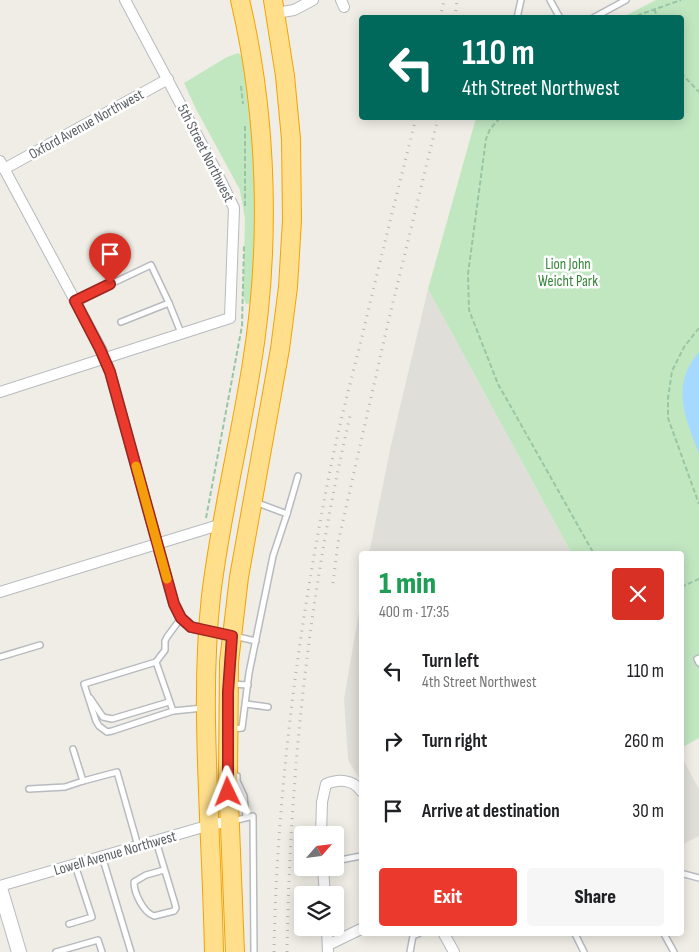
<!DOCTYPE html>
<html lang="en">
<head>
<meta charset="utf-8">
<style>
	body { margin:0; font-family:"Sofia Sans Condensed",sans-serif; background:#f6f6f6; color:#202124; height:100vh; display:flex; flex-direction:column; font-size:19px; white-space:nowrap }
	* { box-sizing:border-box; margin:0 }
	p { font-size:16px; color:#757577 }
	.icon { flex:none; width:28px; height:28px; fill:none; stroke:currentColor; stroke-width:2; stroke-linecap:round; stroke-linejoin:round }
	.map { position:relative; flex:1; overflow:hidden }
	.drawer { position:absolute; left:359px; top:551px; width:325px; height:385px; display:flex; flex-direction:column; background:#fff; border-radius:5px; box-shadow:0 2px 12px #0003 }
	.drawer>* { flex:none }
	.top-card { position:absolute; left:359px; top:15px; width:325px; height:105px; border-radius:5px; box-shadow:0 2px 12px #0003; background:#00695c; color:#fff; overflow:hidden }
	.needle { width:32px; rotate:62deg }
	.tools { position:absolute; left:294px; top:826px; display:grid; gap:10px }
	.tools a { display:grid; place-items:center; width:50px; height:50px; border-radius:5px; background:#fff; box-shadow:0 2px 12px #0003; font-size:25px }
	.pin { position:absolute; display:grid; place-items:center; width:42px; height:42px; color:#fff; margin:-51px -21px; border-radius:50% 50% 50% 0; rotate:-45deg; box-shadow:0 0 5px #0007 }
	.pin .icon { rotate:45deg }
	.me { position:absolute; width:55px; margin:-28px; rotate:358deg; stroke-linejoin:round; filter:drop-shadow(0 0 4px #0008) }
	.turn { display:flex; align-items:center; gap:18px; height:105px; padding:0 20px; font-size:22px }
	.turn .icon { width:65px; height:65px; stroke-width:2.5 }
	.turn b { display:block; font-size:35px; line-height:42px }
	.round { display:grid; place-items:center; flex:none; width:52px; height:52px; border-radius:5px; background:#f6f6f6 }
	.headline { display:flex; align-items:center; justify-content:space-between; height:85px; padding:0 20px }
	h1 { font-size:30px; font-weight:800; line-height:38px; color:#1e9e55 }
	.cta { display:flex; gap:10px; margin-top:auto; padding:10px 20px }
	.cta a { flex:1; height:58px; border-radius:5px; background:#ec392d; color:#fff; font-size:20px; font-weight:800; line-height:58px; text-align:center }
	.cta a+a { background:#f6f6f6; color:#202124 }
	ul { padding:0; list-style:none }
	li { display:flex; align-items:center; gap:15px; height:70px; padding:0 20px }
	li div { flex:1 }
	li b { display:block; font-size:19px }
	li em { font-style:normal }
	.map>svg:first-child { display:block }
	.industrial { fill:#e0ded9 }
	.green { fill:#c1e7c1 }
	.water { fill:#a5d9ff }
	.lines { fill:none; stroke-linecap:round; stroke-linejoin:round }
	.lane-casing { stroke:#b7babf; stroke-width:8 }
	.street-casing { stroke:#b7babf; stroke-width:12 }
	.secondary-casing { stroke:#b8bbc1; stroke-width:16 }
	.highway-casing { stroke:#f4a300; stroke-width:20 }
	.path { stroke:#98c6a5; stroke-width:2; stroke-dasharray:5 2.5; stroke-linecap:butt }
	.lane { stroke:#fff; stroke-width:5 }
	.street { stroke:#fff; stroke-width:10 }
	.secondary { stroke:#fff; stroke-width:14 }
	.highway { stroke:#ffdf8c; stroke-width:18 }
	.rail { stroke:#b5b6b6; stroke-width:3; stroke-dasharray:1 6; stroke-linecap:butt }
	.route-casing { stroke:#99251d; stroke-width:12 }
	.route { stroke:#ec392d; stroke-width:9 }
	.slow { stroke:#f59e0b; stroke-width:9 }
	.labels { text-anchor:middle; stroke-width:5; stroke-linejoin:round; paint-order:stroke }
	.street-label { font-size:15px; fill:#5c6165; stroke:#fff }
	.park-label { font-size:15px; fill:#338636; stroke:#fff }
</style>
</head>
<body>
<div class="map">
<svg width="699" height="952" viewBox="0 0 699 952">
	<rect width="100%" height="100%" fill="#efede5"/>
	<g class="industrial">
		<polygon points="428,289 572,554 369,554 391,445"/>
		<polygon points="361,600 361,781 348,760 344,699"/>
		<polygon points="681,756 699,789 699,836 681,845"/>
	</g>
	<g class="green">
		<polygon points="656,0 699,0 699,738 681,748 681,554 572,554 428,289 476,118 681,118 681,18 623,17"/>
		<polygon points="238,53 245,59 257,187 252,303 246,304 243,296 245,219 240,190 196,109 184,83 227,57"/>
	</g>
	<path class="water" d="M699,352V453C685,418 670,385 699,352Z"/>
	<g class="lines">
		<defs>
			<g id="lane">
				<polyline points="550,0 560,18"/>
				<polyline points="517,18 521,0"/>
				<polyline points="593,18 626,0"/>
				<polyline points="75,301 151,265 169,303 181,333"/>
				<polyline points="121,322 169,303"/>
				<polyline points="287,514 298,476"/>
				<polyline points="181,618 167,637 165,641 165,650 156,662 173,711 203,708"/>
				<polyline points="234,636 256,641"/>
				<polyline points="0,657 40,645"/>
				<polyline points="699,658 697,659 699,663"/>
				<polyline points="156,662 84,684 96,721 99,726 107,732 112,731 173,711"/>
				<polyline points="231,684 248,685"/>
				<polyline points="90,698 103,717 112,719 169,702"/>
				<polyline points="246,704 268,707"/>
				<polyline points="232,729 242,728 249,673 273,556 287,514 255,502"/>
				<polyline points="237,776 237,781 244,796 246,817"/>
				<polyline points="83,781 117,772 138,846"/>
				<polyline points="29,789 65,787 83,781 73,749"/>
				<polyline points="233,821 253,816 254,952"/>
				<path d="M156,841L175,904L176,908L174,911L154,916C143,912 134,893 134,882L146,875L164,870"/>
				<polyline points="102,856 131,952"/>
				<polyline points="335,861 361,856"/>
				<polyline points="681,875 684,874 699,878"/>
				<polyline points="69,924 92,917 75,865"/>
				<polyline points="575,934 584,952"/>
				<polyline points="664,934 674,952"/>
				<polyline points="56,952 98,940 102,952"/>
				<polyline points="410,952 413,936 418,934"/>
			</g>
			<g id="street">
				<polyline points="341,0 344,7"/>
				<polyline points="276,13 294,10 313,0"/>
				<polyline points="0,161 101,349 110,372 157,543 174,604 181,618 191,627 232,636"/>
				<polyline points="4,169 168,79"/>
				<polyline points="0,392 230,318 234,208 214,167 125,0"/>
				<polyline points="0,592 222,524"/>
				<path d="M321,835L322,802L326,784C338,779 353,779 361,791"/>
				<polyline points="323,868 325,895"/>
				<polyline points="0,886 210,825 230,821"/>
				<polyline points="327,928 328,952"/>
				<polyline points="444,934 454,952"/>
				<polyline points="328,945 361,929"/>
			</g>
			<polyline id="secondary" points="0,888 19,952"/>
			<g id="highway">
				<path d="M214,952C213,907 211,862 209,817C206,743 203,670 211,596C220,520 239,444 251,369C271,250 268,118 240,0"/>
				<polyline points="235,952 228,777 229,662 239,577 280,349 288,287 292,220 291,139 285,76 273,0"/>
			</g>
		</defs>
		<use href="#lane" class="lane-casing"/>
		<use href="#street" class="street-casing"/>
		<use href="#secondary" class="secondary-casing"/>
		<use href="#highway" class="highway-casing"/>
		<g class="path">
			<polyline points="654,9 658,18"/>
			<polyline points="630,18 681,0"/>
			<polyline points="681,73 699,92"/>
			<polyline points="241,86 243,104"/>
			<polyline points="500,118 490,129 486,139 468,274 469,310 498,384 594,554"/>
			<polyline points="245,206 245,124"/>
			<polyline points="699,328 684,347 672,371 668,398 668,418 699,504"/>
			<polyline points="206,518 242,326 244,246"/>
			<polyline points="681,587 699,579"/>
		</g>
		<use href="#lane" class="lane"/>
		<use href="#street" class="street"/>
		<use href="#secondary" class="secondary"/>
		<use href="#highway" class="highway"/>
		<g class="rail">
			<polyline points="440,18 444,0"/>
			<polyline points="455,18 457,0"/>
			<polyline points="333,583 338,543 387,327 438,118"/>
			<path d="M274,952C277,787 299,623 332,461C340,422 350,384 360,345C378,269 397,193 416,118"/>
			<path d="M287,952C290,770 309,589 351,412"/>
		</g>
	</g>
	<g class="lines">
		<defs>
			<polyline id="route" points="110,284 75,301 100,349 110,372 174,604 181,618 191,627 232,636 228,692 228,792"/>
		</defs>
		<use href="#route" class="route-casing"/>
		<use href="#route" class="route"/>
		<polyline class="slow" points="136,466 167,579"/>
	</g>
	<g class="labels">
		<g class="street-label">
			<text transform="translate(86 124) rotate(-29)" y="5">Oxford Avenue Northwest</text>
			<text transform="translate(206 153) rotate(63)" y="5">5th Street Northwest</text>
			<text transform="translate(115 853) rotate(-16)" y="5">Lowell Avenue Northwest</text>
		</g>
		<g class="park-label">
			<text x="568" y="269">Lion John<tspan x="568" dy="17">Weicht Park</tspan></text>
		</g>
	</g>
</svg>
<div class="tools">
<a><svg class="needle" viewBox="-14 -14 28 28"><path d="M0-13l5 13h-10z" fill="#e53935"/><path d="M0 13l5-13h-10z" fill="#757577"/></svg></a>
<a><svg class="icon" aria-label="layers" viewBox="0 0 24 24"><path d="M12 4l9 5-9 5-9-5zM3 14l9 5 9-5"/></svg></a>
</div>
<div class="pin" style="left:110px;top:284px;background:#d93025"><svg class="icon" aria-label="arrive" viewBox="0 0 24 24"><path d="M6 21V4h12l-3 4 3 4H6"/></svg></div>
<svg class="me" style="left:228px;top:792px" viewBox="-20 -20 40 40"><path d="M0-17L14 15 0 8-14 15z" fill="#ec392d" stroke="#fff" stroke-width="4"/></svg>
<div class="top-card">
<div class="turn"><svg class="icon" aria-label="left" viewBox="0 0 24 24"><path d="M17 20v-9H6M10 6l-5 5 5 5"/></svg><div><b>110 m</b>4th Street Northwest</div></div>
</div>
<section class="drawer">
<div class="headline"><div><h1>1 min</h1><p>400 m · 17:35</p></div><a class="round" style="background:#d93025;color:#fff"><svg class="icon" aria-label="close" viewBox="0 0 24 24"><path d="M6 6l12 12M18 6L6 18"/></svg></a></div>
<ul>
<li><svg class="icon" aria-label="left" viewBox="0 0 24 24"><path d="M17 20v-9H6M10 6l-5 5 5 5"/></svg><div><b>Turn left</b><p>4th Street Northwest</p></div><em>110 m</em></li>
<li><svg class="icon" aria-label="right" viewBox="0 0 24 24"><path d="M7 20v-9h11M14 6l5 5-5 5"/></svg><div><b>Turn right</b></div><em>260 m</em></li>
<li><svg class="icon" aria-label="arrive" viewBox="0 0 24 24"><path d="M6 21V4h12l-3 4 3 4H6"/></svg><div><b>Arrive at destination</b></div><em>30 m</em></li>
</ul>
<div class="cta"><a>Exit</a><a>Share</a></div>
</section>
</div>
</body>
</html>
